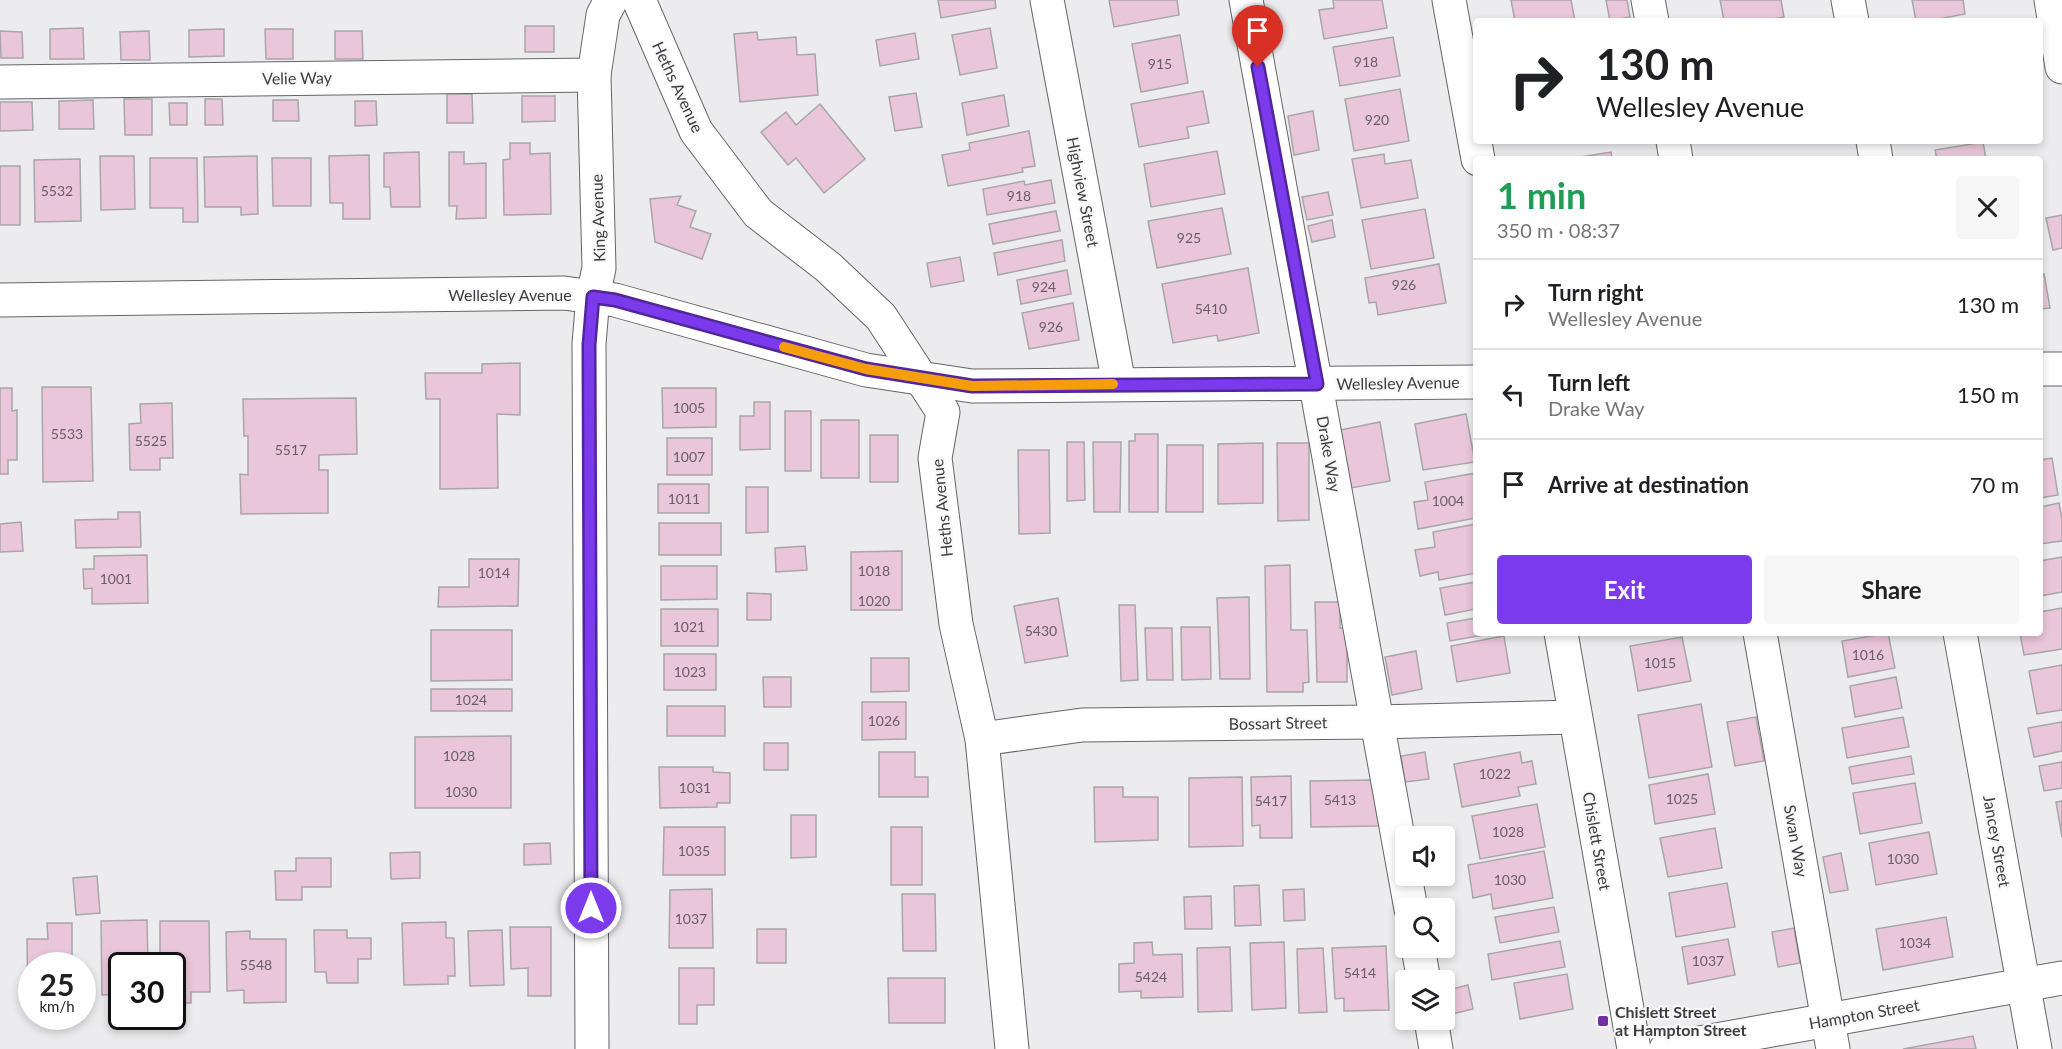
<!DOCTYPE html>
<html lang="en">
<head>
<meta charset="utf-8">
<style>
	body { margin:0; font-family:Lato,sans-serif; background:#f6f6f6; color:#202124; height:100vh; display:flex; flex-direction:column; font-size:22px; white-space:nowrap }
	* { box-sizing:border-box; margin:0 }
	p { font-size:20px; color:#757577 }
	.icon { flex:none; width:33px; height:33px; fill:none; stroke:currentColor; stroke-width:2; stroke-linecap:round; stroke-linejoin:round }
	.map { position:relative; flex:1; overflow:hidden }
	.panel { position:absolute; left:1473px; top:156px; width:570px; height:480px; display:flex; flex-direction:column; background:#fff; border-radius:6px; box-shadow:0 3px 9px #0003 }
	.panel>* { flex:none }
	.top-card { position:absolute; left:1473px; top:18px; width:570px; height:126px; border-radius:6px; box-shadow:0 3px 9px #0003; background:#fff; color:#202124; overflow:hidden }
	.tools { position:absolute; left:1395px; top:826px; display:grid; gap:12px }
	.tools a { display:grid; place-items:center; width:60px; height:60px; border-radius:6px; background:#fff; box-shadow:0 3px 9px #0003; font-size:30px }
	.speed { position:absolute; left:18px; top:952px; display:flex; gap:12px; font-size:30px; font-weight:700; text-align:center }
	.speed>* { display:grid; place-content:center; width:78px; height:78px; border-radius:50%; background:#fff; box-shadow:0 3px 9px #0003; line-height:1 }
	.speed small { font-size:15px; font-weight:400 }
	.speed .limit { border:3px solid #111; border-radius:9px; background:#fff; color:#111 }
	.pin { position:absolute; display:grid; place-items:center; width:51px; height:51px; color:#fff; margin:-62px -26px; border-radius:50% 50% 50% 0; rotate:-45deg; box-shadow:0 0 6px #0007 }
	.pin .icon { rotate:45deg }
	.me { position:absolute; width:66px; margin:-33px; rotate:0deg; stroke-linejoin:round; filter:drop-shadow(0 0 4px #0008) }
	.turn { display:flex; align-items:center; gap:21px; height:126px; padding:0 24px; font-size:27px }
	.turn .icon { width:78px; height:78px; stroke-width:2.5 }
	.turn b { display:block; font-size:42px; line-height:51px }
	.round { display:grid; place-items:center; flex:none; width:63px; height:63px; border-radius:6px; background:#f6f6f6 }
	.head { display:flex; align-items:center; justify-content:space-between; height:102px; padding:0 24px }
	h1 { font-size:36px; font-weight:700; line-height:45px; color:#1e9e55 }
	.button { display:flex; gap:12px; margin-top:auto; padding:12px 24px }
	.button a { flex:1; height:69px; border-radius:6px; background:#7c3aed; color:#fff; font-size:24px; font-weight:700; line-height:69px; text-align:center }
	.button a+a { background:#f6f6f6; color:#202124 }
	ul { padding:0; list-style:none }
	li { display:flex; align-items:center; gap:18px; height:90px; padding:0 24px; border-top:2px solid #e0e0e0 }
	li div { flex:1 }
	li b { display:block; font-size:22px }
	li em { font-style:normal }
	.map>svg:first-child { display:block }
	.building { fill:#eac6da; stroke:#a8a6a7; stroke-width:1.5 }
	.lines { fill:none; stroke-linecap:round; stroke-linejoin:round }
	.minor-casing { stroke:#656566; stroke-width:35 }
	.minor { stroke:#fff; stroke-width:33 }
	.route-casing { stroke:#51269a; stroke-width:15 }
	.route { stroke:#7c3aed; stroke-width:10 }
	.slow { stroke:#f59e0b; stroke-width:10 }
	.poi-dot { fill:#732fa4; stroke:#f9f9fb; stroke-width:2 }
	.labels { text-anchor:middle; stroke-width:4.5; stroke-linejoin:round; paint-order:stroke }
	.number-label { font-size:14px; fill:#685f65 }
	.street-label { font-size:16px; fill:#3d3d3e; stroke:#f9f9fb }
	.poi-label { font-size:16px; font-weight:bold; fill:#3d3d3e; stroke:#f9f9fb; text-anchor:start }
</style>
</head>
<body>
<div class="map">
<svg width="2062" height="1049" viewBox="0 0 2062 1049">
	<rect width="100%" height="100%" fill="#ececee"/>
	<g class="building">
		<polygon points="938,0 995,0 996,8 941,18"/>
		<polygon points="1109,0 1177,0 1179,15 1114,27"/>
		<polygon points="1333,0 1382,0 1387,28 1324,39 1319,10 1334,8"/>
		<polygon points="1511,0 1571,0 1575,21 1515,21"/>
		<polygon points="1606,0 1627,0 1630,17 1610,21"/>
		<polygon points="1720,0 1781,0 1784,17 1761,21 1724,21"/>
		<polygon points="1912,0 1963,0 1965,14 1929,21 1916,21"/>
		<rect x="525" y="26" width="29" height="26"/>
		<polygon points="83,28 84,59 50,59 50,29"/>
		<polygon points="990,28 997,68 960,75 952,35"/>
		<polygon points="224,29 224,56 189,57 189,30"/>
		<polygon points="265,29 293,29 293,59 266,59"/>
		<polygon points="0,31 22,32 23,58 1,58"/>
		<polygon points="149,31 150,60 121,60 120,32"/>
		<polygon points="335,31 362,31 363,59 335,59"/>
		<polygon points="757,32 758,40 796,37 797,55 815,54 818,95 740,102 734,34"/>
		<polygon points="915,33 919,59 880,66 876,40"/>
		<polygon points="1180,35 1188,83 1141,92 1132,44"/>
		<polygon points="1393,37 1400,76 1340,86 1333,47"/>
		<polygon points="1400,89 1409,141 1354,151 1345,99"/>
		<polygon points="1203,91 1209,123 1187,127 1189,138 1139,147 1131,104"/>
		<polygon points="916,93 922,127 895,131 889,97"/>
		<polygon points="447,94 472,94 473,123 447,123"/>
		<polygon points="1004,95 1009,126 967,135 962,103"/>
		<polygon points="522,96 555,96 555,121 522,122"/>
		<polygon points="124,99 152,99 152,135 125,135"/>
		<polygon points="205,99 222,99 223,125 205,125"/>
		<polygon points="93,100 94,129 59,129 59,101"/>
		<polygon points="273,100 298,100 299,121 273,121"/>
		<polygon points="355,101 376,101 377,125 355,126"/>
		<polygon points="0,102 32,102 33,130 0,131"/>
		<polygon points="169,103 187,103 187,125 170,125"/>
		<polygon points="820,104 865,159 824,193 796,158 788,165 761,132 786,112 796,125"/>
		<polygon points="1313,111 1319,150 1294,155 1288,116"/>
		<polygon points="1029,131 1035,166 1022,168 1023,172 948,186 942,155 970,150 969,143"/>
		<polygon points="1983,142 1986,159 1937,159 1935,150"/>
		<polygon points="510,143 530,143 530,154 550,153 551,214 504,215 503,160 510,159"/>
		<polygon points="1217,151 1225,194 1151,207 1144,164"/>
		<polygon points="419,152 420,207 391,207 390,187 384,187 384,153"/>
		<polygon points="449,152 464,152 464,164 486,163 486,218 456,219 457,206 449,206"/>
		<polygon points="1611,152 1612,159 1568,159"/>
		<polygon points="1384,154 1385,164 1411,160 1418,198 1361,208 1352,159"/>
		<polygon points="369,155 370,219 343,219 343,203 330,203 329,156"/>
		<polygon points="100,156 134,156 135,209 101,210"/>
		<polygon points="257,156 258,214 241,215 241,207 205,207 204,157"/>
		<polygon points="150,158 197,158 198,222 183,222 183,208 150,208"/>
		<polygon points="272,158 311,158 311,206 273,206"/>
		<polygon points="80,159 81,221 35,222 34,160"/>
		<rect x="0" y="166" width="20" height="59"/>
		<polygon points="1051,180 1055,203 987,215 983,189 1024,181 1025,185"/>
		<polygon points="1328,192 1333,215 1307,220 1302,197"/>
		<polygon points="681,196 677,205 696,211 690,227 711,234 702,259 655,242 650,199"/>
		<polygon points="1222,208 1231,254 1157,268 1148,221"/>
		<polygon points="1425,209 1434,258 1371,269 1362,220"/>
		<polygon points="1056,211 1060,231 993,244 989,224"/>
		<polygon points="2062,215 2062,248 2053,250 2046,218"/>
		<polygon points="1332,220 1335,237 1312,242 1308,226"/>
		<polygon points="1062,240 1065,261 998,275 994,253"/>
		<polygon points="960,257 964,281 931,287 927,263"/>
		<polygon points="1439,264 1446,303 1378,315 1376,302 1369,303 1365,278"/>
		<polygon points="1248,268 1259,333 1218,341 1217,335 1173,343 1162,284"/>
		<polygon points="1067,270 1071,294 1021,304 1017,280"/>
		<polygon points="2044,274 2050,308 2040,309 2040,275"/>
		<polygon points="1073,303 1079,340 1029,349 1022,313"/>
		<polygon points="520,363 520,415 497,414 498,488 440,489 440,399 426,399 425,373 482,373 482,364"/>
		<polygon points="42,387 91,387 93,481 43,482"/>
		<polygon points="0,388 12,388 12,411 17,410 17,460 8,460 8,474 0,474"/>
		<polygon points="662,388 716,388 716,427 663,428"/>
		<polygon points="356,398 357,454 319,455 319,470 328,470 328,513 241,514 240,474 248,475 248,436 244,436 243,399"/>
		<polygon points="754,402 770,402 770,449 740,450 740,416 754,416"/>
		<polygon points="172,403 173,458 160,458 160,470 130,470 129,424 141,423 140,404"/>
		<rect x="785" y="411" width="26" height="60"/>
		<polygon points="1466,414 1475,462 1423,470 1415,424"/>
		<rect x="821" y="420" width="38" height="58"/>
		<polygon points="1380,422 1390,481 1351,488 1340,430"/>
		<polygon points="1135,434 1158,434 1158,512 1129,512 1129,441 1135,441"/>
		<rect x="870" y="435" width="28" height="47"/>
		<rect x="667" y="438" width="45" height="37"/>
		<polygon points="1067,442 1084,442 1085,500 1067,501"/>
		<polygon points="1093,442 1121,442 1120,512 1094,512"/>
		<polygon points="1263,443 1263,503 1218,504 1218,444"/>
		<polygon points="1277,443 1309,443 1309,520 1278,521"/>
		<polygon points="1167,445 1203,445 1203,512 1166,512"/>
		<polygon points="1018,450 1049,450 1050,533 1019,534"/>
		<polygon points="2052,458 2058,495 2040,498 2040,460"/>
		<polygon points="1476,473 1476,518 1418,529 1414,502 1428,500 1425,482"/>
		<rect x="658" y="484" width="51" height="29"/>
		<polygon points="746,487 768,487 768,532 746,533"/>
		<polygon points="2059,503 2062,519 2062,541 2040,544 2040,507"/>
		<polygon points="118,512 140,512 141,547 76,548 75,520 118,519"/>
		<polygon points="21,522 23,551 0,552 0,524"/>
		<rect x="659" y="523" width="62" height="32"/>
		<polygon points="1476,524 1476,573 1439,580 1438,572 1420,576 1415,550 1435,547 1433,532"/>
		<polygon points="805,546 807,570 776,572 775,548"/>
		<polygon points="902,551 902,610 851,610 851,552"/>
		<polygon points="147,555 148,603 92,604 92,588 84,589 83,569 94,569 94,556"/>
		<polygon points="2062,557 2062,592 2040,596 2040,561"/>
		<polygon points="469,559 519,559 518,606 438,607 439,587 469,587"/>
		<polygon points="1290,565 1291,630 1307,630 1309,682 1303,683 1303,692 1267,692 1265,566"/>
		<polygon points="661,566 717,566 717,599 661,600"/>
		<polygon points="1476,582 1476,609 1445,615 1440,588"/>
		<polygon points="747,593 771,594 771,620 747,620"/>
		<polygon points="1249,597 1250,679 1220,679 1217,598"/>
		<polygon points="1058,598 1068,656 1025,663 1014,606"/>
		<polygon points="1315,602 1340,602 1340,628 1347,628 1347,682 1317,682"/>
		<polygon points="1119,605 1135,605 1138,680 1121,681"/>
		<polygon points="2062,608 2062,649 2024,655 2020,633 2040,633 2040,612"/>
		<rect x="661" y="609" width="57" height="37"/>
		<polygon points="1476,618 1476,633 1495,633 1450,641 1447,623"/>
		<polygon points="1181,627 1210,627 1211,679 1182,680"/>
		<polygon points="1145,628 1172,628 1173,680 1147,680"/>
		<polygon points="431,630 512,630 512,680 431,681"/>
		<polygon points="1888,633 1895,668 1848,677 1842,641"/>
		<polygon points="1504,636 1510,673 1457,682 1451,646"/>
		<polygon points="1682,637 1691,681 1638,691 1630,646"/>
		<polygon points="1416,651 1422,689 1392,695 1385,657"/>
		<rect x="664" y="654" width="52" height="36"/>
		<polygon points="871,658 909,658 909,691 871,692"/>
		<polygon points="2062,665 2062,710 2037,714 2029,671"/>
		<polygon points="763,677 791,677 791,707 764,707"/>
		<polygon points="1896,677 1902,708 1855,717 1850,686"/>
		<rect x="431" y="689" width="81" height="22"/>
		<polygon points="862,702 906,702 906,739 862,740"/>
		<polygon points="1701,704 1712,767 1649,778 1638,715"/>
		<rect x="667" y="706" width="58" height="30"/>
		<polygon points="1756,717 1764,761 1735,766 1727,722"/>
		<polygon points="1903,717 1909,747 1847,758 1842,728"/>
		<polygon points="2062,722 2062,751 2034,757 2028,728"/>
		<polygon points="511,736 511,808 415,808 415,737"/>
		<rect x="764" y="743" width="24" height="27"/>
		<polygon points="879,752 915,752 915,777 928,777 928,797 879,797"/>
		<polygon points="1425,752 1429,779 1405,782 1401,756"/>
		<polygon points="1520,752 1522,763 1532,761 1536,784 1518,787 1520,796 1462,807 1454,764"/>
		<polygon points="1911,756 1914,774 1852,784 1849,767"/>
		<polygon points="2062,762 2062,788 2044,791 2039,766"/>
		<polygon points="659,767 713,767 713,772 730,773 730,803 717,803 717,807 660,808"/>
		<polygon points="1708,774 1715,814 1655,824 1649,785"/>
		<polygon points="1291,776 1292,838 1260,838 1260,825 1252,826 1251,777"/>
		<polygon points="1242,777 1243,846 1189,847 1189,778"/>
		<polygon points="1371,780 1379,826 1311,827 1310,781"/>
		<polygon points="1915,783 1922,823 1860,834 1853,793"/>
		<polygon points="1094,787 1123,787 1123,797 1158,797 1158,840 1095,842"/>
		<polygon points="2062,801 2062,837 2056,802"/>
		<polygon points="1537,804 1545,847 1480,859 1472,816"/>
		<polygon points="791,815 816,815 816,857 791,858"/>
		<polygon points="664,827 725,827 725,875 663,875"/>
		<rect x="891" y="827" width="31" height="58"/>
		<polygon points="1715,828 1722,868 1668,877 1660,838"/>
		<polygon points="1929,832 1937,874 1876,885 1869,843"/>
		<polygon points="550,843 551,864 524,865 524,844"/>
		<polygon points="1544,851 1553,898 1493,909 1491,894 1473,898 1468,865"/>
		<polygon points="420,852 420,878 391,879 390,853"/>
		<polygon points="1841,853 1848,890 1830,893 1823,857"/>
		<polygon points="296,858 331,858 331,887 302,887 302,900 276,900 275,871 296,871"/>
		<polygon points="97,876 100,913 76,915 73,878"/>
		<polygon points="1727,883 1735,927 1676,937 1669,893"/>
		<polygon points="1259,885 1261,925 1235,926 1234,886"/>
		<polygon points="712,889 713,948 669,948 670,890"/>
		<polygon points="1304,889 1305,920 1284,921 1283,890"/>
		<polygon points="902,894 935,894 936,951 903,951"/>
		<polygon points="1211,896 1212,929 1185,929 1184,897"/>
		<polygon points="1554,907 1559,932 1500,943 1495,917"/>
		<polygon points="1946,917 1953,957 1883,970 1876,929"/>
		<polygon points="147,920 148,966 122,966 122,994 102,995 101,921"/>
		<polygon points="160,921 209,921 210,992 191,992 191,1003 172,1003 172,966 160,966"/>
		<polygon points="446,922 446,938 454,938 455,976 448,976 448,984 404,985 402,923"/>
		<polygon points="47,923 72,923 72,966 32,966 32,1004 28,1004 27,939 48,939"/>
		<polygon points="510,927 551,927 551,996 528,996 528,968 511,969"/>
		<polygon points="1794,928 1800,963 1778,967 1772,932"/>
		<rect x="757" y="929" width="29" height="34"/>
		<polygon points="314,930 347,930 347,938 371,938 371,959 358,959 358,983 327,983 326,972 315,972"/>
		<polygon points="502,930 504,985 470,986 468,931"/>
		<polygon points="250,931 250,939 286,939 286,1002 244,1003 244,990 227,991 226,932"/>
		<polygon points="1728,939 1735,975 1688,984 1682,947"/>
		<polygon points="1560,941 1565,967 1492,980 1488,954"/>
		<polygon points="1152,942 1153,955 1182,954 1183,997 1141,998 1141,991 1119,992 1119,964 1134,963 1134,943"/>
		<polygon points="1284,942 1286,1008 1252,1010 1250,943"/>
		<polygon points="1386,946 1389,1010 1344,1011 1344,998 1335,999 1332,948"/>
		<polygon points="1230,947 1232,1011 1198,1012 1197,948"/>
		<polygon points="1323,948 1327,1012 1299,1013 1297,949"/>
		<polygon points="679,968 714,968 714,1005 697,1005 697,1024 679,1024"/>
		<polygon points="1567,974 1573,1009 1520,1019 1514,983"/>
		<polygon points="888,978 945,978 945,1023 889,1023"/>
		<polygon points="1468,985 1473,1009 1448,1015 1444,991"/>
		<polygon points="1973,1036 1976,1049 1903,1049"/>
	</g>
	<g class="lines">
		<defs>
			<g id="minor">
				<polyline points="639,0 696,131 758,213 828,267 881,317 943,412 935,458 956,624 982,739 1012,1049"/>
				<polyline points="1047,0 1119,384"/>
				<polyline points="1246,0 1411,909"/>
				<polyline points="1449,0 1478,159"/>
				<polyline points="1648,0 1652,21"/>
				<polyline points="1848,0 1852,21"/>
				<polyline points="2051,0 2062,67"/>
				<polyline points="0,82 594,75"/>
				<polyline points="1673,141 1676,159"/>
				<polyline points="1873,141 1876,159"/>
				<polyline points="0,300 564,293 615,300 866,370 972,386 1476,382"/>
				<polyline points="2040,369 2062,369"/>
				<polyline points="1561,633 1634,1049"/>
				<polyline points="1760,633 1833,1049"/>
				<polyline points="1960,633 2035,1049"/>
				<polyline points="982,739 1082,725 1377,722 1575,717"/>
				<polyline points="1418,948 1424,981"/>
				<polyline points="1431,1020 1436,1049"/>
				<polyline points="592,1049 589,344 593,296 599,268 594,75 603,15 611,0"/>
				<polyline points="1666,1049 2062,978"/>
			</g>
		</defs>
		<use href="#minor" class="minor-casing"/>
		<use href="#minor" class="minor"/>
	</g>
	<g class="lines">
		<defs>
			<polyline id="route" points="591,908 589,345 593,297 615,300 866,369 972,386 1317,384 1258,67"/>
		</defs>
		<use href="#route" class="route-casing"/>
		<use href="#route" class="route"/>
		<polyline class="slow" points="784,347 866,369 972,386 1113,384"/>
	</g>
	<rect class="poi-dot" x="1597" y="1015" width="12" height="12" rx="3"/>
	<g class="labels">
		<g class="number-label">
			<text x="1366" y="67">918</text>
			<text x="1160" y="69">915</text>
			<text x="1377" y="125">920</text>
			<text x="57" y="196">5532</text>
			<text x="1019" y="201">918</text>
			<text x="1189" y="243">925</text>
			<text x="1404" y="290">926</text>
			<text x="1044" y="292">924</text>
			<text x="1211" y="314">5410</text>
			<text x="1051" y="332">926</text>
			<text x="689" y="413">1005</text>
			<text x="67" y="439">5533</text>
			<text x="151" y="446">5525</text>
			<text x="291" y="455">5517</text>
			<text x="689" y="462">1007</text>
			<text x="684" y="504">1011</text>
			<text x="1448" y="506">1004</text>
			<text x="874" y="576">1018</text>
			<text x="494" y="578">1014</text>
			<text x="116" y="584">1001</text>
			<text x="874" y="606">1020</text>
			<text x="689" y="632">1021</text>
			<text x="1041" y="636">5430</text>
			<text x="1868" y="660">1016</text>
			<text x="1660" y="668">1015</text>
			<text x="690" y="677">1023</text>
			<text x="471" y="705">1024</text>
			<text x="884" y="726">1026</text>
			<text x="459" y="761">1028</text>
			<text x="1495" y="779">1022</text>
			<text x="695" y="793">1031</text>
			<text x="461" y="797">1030</text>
			<text x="1682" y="804">1025</text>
			<text x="1340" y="805">5413</text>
			<text x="1271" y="806">5417</text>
			<text x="1508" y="837">1028</text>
			<text x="694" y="856">1035</text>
			<text x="1903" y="864">1030</text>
			<text x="1510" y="885">1030</text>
			<text x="691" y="924">1037</text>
			<text x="1915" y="948">1034</text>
			<text x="1708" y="966">1037</text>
			<text x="256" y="970">5548</text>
			<text x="1360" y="978">5414</text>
			<text x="1151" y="982">5424</text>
		</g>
		<g class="street-label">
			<text transform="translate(297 78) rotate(-1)" y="6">Velie Way</text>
			<text transform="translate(678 87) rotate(65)" y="6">Heths Avenue</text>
			<text transform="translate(1083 192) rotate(79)" y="6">Highview Street</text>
			<text transform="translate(598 218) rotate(-92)" y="6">King Avenue</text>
			<text x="510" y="301">Wellesley Avenue</text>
			<text transform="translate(1398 383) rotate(-1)" y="6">Wellesley Avenue</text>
			<text transform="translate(1329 454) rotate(80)" y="6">Drake Way</text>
			<text transform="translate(942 508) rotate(-96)" y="6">Heths Avenue</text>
			<text transform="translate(1278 723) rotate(-1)" y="6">Bossart Street</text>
			<text transform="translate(1597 841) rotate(80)" y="6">Chislett Street</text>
			<text transform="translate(1796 841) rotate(80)" y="6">Swan Way</text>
			<text transform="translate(1997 841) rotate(80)" y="6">Jancey Street</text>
			<text transform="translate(1864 1014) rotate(-10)" y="6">Hampton Street</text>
		</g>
		<g class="poi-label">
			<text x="1615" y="1018">Chislett Street<tspan x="1615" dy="18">at Hampton Street</tspan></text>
		</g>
	</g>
</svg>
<div class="tools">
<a><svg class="icon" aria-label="sound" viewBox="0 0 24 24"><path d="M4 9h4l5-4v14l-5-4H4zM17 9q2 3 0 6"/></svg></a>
<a><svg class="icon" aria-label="search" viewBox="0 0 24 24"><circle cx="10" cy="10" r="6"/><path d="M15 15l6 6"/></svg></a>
<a><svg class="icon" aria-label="layers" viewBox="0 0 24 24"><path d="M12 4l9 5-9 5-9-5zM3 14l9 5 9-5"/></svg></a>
</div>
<div class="speed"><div>25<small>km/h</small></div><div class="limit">30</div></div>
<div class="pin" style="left:1258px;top:67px;background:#d93025"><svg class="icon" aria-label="arrive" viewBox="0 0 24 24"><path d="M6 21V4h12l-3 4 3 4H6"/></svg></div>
<svg class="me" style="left:591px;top:908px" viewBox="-20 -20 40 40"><circle r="17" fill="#7c3aed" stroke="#fff" stroke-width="3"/><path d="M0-11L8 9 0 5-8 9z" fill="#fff"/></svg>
<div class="top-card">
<div class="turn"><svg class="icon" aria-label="right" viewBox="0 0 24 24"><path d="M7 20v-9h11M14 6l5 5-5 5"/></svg><div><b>130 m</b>Wellesley Avenue</div></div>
</div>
<section class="panel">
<div class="head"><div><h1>1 min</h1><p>350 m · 08:37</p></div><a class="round"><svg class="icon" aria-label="close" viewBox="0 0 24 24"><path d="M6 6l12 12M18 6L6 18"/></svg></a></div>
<ul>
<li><svg class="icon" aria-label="right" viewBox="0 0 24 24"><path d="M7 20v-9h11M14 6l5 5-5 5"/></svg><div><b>Turn right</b><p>Wellesley Avenue</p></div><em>130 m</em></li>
<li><svg class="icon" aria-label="left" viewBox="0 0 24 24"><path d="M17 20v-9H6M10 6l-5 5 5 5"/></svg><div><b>Turn left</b><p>Drake Way</p></div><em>150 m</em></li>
<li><svg class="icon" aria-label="arrive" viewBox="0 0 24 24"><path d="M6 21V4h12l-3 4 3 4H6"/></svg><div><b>Arrive at destination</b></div><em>70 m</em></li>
</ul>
<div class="button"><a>Exit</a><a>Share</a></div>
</section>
</div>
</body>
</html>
